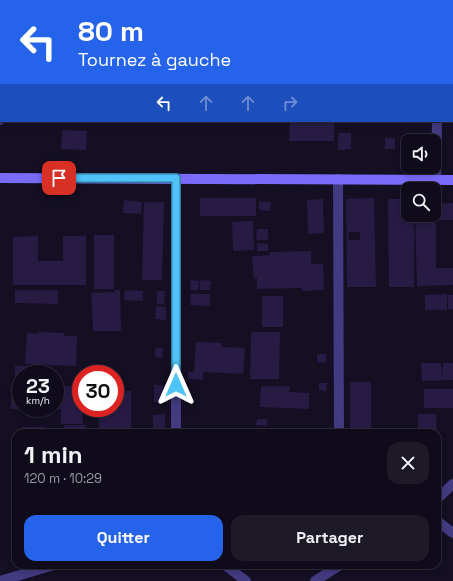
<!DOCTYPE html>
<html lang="fr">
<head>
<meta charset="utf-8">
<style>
	body { margin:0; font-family:"Space Grotesk",sans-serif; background:#1d1927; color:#f1f3f6; height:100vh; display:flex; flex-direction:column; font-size:15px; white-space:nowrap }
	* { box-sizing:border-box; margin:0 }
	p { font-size:13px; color:#9b9ba2 }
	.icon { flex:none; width:22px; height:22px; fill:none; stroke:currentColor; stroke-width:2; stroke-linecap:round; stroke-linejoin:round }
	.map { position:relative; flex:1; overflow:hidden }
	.drawer { position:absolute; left:12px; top:429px; width:429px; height:140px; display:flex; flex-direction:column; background:#0f0b1a; border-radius:12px; box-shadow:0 2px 6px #0003,0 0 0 1px #2f2b39 }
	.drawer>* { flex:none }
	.guide { position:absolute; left:0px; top:0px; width:453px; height:122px; box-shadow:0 2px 6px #0003,0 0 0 1px #2f2b39; background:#2563eb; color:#fff; overflow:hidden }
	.fabs { position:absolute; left:401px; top:134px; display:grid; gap:8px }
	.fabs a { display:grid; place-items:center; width:40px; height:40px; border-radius:8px; background:#0f0b1a; box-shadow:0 2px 6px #0003,0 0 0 1px #2f2b39; font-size:20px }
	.speed { position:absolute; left:12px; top:365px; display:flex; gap:8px; font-size:20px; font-weight:700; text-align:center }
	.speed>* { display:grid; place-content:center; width:52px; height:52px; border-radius:50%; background:#0f0b1a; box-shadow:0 2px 6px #0003,0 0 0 1px #2f2b39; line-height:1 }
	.speed small { font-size:10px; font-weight:400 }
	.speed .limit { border:6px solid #d22; background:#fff; color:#111 }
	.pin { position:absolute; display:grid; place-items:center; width:34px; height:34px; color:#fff; margin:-17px; border-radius:8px; box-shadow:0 2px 6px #0006 }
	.me { position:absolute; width:44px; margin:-22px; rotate:0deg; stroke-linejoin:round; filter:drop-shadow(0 0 3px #0008) }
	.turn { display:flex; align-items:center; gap:14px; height:84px; padding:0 12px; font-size:18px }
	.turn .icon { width:52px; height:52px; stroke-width:2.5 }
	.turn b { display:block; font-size:28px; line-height:34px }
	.lanes { display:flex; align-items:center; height:38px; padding:0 12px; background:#0003; justify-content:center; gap:20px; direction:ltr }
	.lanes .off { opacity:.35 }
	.round { display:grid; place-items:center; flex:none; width:42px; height:42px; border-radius:12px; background:#1d1927 }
	.headline { display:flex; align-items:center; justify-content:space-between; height:68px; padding:0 12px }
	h1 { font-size:24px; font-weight:700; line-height:30px }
	.primary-button { display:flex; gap:8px; margin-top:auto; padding:8px 12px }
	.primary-button a { flex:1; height:46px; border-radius:12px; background:#2563eb; color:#fff; font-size:16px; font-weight:700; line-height:46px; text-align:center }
	.primary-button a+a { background:#1d1927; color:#f1f3f6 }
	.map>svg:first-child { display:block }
	.building { fill:#271b44; fill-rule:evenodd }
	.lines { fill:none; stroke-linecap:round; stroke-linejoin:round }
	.street { stroke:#433b81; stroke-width:10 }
	.secondary { stroke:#7b6bfb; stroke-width:10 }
	.route-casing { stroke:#337fa1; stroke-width:10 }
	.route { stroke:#4fc3f7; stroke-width:7 }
</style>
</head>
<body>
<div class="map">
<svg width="453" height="581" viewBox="0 0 453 581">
	<rect width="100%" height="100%" fill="#140f23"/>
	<g class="building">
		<polygon points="290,121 334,121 334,141 289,141"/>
		<polygon points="62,130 87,131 86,150 61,149"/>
		<polygon points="338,133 351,133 351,149 338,150"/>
		<rect x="385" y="138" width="10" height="11"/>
		<rect x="200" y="198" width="56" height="18"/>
		<path d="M374,198L376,287H347L346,199ZM348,232H360V240H349Z"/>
		<polygon points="323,199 324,233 308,234 307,200"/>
		<polygon points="388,199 408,199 408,215 414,215 414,287 389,287"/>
		<polygon points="124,200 142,202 141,214 123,213"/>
		<polygon points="259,201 271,202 270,211 259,210"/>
		<polygon points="144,202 164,202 162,280 142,280"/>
		<polygon points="453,203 453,220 436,220 436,268 453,268 453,285 417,286 415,215 434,215 434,204"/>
		<polygon points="253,221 254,250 233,251 232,222"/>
		<polygon points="257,229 268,229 268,240 256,240"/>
		<rect x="94" y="235" width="20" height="54"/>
		<polygon points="38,236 38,261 63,261 63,236 86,236 86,285 13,285 13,237"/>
		<polygon points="257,243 268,244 268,251 257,251"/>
		<polygon points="311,251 311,264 323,264 324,290 302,291 302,288 257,289 257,278 254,279 252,256 270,255 270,252"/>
		<polygon points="191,280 199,281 198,290 190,290"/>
		<polygon points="200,280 211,281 210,290 200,290"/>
		<polygon points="15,290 58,290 58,304 15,303"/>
		<polygon points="114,290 120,290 121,331 93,331 91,293 114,292"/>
		<polygon points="125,290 143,291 143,301 124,300"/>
		<polygon points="157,291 165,291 164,304 157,304"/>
		<polygon points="191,294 210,294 210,306 190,305"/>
		<polygon points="447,294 447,310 425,310 425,295"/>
		<polygon points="448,295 453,295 453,309 448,310"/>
		<rect x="262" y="296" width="21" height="31"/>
		<polygon points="156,306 166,307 166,320 155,319"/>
		<polygon points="38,332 64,333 64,336 77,336 76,366 25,364 27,333 38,334"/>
		<polygon points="251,332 280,332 279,379 250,379"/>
		<polygon points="196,342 222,343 222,347 245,348 243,374 203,372 203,380 188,379 188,372 194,372"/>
		<polygon points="155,348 163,348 162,358 155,357"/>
		<polygon points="317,354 326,354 326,363 317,362"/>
		<polygon points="421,363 441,363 442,377 443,363 453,363 453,380 422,381"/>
		<polygon points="15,366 30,366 30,374 21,374 21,381 15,381"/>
		<rect x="350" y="382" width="21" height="48"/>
		<polygon points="319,383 327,383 326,391 319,390"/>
		<rect x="154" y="385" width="9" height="17"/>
		<rect x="11" y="386" width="10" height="23"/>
		<polygon points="55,386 81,386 83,424 61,424 61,409 55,409"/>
		<polygon points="261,386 290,386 289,392 309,393 309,409 260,407"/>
		<rect x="424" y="389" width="29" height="19"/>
		<polygon points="115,391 131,391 131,433 99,433 99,412 95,412 95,408 115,408"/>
		<polygon points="165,414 165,433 153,433 153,415"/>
		<polygon points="418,414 436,414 437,433 418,433"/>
		<polygon points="257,419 267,419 267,426 256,425"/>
		<rect x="64" y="425" width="22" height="8"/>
		<rect x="22" y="427" width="22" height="6"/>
		<polygon points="252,428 252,433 233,433 233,429"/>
		<rect x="318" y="428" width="8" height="5"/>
		<polygon points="259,430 310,431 310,433 259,433"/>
	</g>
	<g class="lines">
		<g class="street">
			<polyline points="439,1 439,0"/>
			<polyline points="0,120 1,0"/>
			<polyline points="338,179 339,433"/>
			<polyline points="436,180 437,121"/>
			<polyline points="176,433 176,178"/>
			<polyline points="437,499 453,484"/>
			<polyline points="437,521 453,533"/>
			<polyline points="225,565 246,581"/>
			<polyline points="0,581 54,565"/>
			<polyline points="315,581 340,565"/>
		</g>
		<polyline class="secondary" points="0,178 453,180"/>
	</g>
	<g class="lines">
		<defs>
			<polyline id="route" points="59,178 176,178 176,385"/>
		</defs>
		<use href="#route" class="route-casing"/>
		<use href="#route" class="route"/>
	</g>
</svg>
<div class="fabs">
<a><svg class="icon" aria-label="sound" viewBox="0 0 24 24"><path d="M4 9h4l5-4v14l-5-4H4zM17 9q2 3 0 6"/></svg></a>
<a><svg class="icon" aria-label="search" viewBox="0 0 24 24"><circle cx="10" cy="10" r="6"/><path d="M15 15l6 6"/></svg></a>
</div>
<div class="speed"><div>23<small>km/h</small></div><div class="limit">30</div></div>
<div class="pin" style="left:59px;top:178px;background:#d93025"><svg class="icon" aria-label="arrive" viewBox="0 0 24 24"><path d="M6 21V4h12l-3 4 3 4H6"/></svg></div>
<svg class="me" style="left:176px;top:385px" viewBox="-20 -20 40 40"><path d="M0-17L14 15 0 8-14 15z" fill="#4fc3f7" stroke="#fff" stroke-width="4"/></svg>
<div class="guide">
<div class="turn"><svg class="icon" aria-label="left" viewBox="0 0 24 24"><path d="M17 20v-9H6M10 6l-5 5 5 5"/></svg><div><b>80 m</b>Tournez à gauche</div></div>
<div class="lanes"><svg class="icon" aria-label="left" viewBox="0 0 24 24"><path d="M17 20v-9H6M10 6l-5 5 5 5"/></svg><svg class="icon off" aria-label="ahead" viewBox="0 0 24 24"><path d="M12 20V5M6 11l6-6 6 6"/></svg><svg class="icon off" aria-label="ahead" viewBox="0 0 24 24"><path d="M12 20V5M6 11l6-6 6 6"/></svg><svg class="icon off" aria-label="right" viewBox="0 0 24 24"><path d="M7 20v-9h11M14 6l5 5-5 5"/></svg></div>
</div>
<section class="drawer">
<div class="headline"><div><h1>1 min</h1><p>120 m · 10:29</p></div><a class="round"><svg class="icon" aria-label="close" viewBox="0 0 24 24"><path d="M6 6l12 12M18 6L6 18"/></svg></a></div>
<div class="primary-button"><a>Quitter</a><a>Partager</a></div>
</section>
</div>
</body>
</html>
